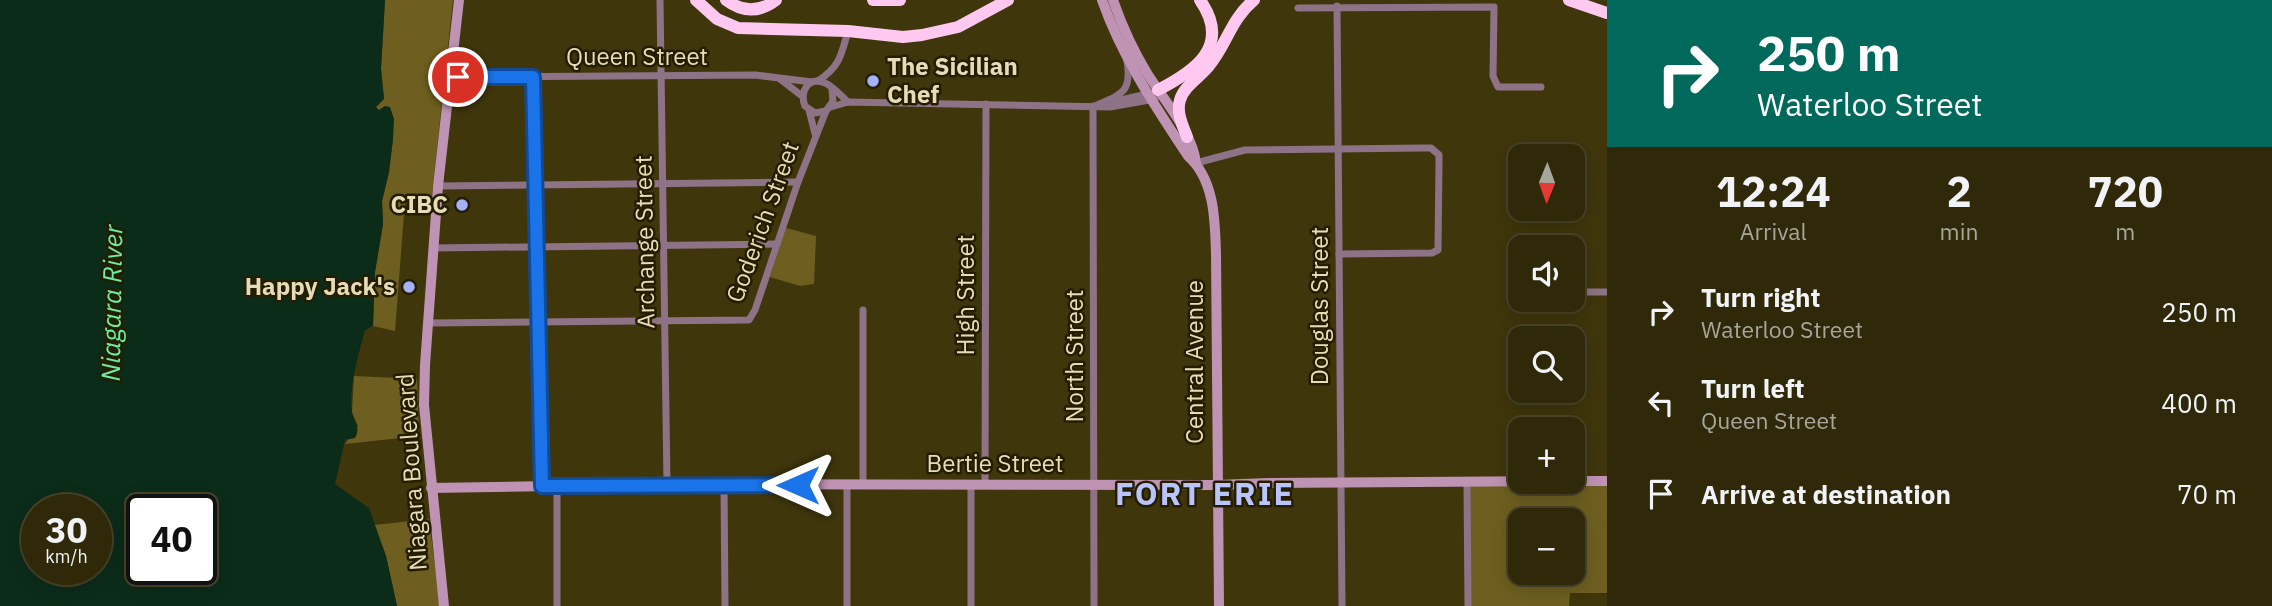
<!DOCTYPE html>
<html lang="en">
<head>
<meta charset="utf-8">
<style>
	body { margin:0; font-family:"IBM Plex Sans",sans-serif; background:#373012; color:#f1f3f6; height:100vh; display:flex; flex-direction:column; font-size:26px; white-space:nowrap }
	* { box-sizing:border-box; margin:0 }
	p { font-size:23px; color:#a7a69c }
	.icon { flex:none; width:38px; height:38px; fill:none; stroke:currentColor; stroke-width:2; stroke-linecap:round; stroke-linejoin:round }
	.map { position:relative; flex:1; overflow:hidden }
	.sheet { display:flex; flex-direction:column; background:#2f2809; width:665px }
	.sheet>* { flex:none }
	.hud { background:#00695c; color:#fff; overflow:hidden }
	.needle { width:46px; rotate:181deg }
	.tools { position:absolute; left:1508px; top:144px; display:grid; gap:14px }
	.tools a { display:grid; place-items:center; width:77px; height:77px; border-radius:14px; background:#2f2809; box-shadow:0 4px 18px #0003,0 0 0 2px #4a442a; font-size:35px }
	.speed { position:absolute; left:21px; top:494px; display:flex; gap:14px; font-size:35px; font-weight:700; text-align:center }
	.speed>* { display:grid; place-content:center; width:91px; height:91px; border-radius:50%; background:#2f2809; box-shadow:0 4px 18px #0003,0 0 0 2px #4a442a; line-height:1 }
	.speed small { font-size:18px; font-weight:400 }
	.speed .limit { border:4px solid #111; border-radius:10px; background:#fff; color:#111 }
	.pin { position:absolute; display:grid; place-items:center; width:60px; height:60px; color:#fff; margin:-30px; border:4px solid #fff; border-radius:50%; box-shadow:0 2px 7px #0007 }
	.me { position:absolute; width:77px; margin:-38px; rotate:270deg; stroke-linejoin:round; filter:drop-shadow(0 0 5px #0008) }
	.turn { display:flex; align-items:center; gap:24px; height:147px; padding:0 35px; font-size:32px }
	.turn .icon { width:91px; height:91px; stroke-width:2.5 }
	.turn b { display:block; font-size:49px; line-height:60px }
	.eta { display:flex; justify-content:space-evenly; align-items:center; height:119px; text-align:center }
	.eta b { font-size:42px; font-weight:700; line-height:49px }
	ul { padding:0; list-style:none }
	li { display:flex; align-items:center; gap:21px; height:91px; padding:0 35px }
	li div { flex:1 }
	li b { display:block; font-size:26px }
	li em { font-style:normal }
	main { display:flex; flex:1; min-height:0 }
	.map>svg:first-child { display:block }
	.green { fill:#6e5f20; fill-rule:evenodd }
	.water { fill:#0c2c1a; fill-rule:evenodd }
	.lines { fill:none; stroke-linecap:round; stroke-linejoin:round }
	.street { stroke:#8e7286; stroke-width:7 }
	.secondary { stroke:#be93b3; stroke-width:10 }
	.highway { stroke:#fec8f0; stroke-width:12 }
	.route-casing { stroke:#114b97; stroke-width:18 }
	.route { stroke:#1a73e8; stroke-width:12 }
	.poi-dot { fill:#a5b1fc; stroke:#251d00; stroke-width:2.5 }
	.labels { text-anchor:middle; stroke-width:5; stroke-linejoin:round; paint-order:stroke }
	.street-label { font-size:24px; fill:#e6ddb8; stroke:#251d00 }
	.poi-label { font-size:24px; font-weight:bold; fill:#e6ddb8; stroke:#251d00; text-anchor:end }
	.water-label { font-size:26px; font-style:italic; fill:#6aeea4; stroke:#251d00 }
	.district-label { font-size:32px; font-weight:bold; letter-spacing:2px; fill:#b9c4fc; stroke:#251d00 }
</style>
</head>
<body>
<main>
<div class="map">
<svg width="1607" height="606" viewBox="0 0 1607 606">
	<rect width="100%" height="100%" fill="#3f360c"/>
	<g class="green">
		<polygon points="385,0 453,0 431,203 405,201 395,331 373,326 375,272 383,224 382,201 389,172 393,139 376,107 384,98 381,69"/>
		<polygon points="786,228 816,236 814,284 800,286 770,277"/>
		<polygon points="354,376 417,379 419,436 345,444 358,426 352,412"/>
		<path d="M1467,482H1607V593H1570L1569,606H1468ZM1521,520H1573V572H1521Z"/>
		<polygon points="429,519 440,606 397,606 386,556 374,525"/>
	</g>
	<path class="water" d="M0,0H385L381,69L384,99L376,107L379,110L385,106L390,107L394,119L393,139L389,172L382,201L383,224L375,272L373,326L365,330C359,353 348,389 352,412C354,423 361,427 355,438L345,440L335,484L369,508L386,556L397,606H0ZM37,509H96V569H37ZM142,509H201V569H142Z"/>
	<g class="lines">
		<g class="street">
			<polyline points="660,0 667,484"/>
			<polyline points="1337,6 1342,606"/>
			<polyline points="1298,8 1494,7 1493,76 1498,87 1541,87"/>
			<polyline points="452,77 755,75 812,82"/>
			<polyline points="533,77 542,486"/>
			<polyline points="780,79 802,96"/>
			<path d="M818,81C840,66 841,56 848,31"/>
			<path d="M832,90L833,101L826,111L815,113L805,106C799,93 808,75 825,83C833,86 841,96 848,102"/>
			<polyline points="1108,103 1151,93"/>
			<path d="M1097,105C1122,94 1132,92 1127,61"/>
			<polyline points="1093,106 1094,606"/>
			<polyline points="831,107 848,102 1110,107 1155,99"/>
			<polyline points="809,110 815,134"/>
			<polyline points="1196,163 1245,150 1422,148 1431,148 1439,155 1439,162 1438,250 1432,253 1339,254"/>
			<polyline points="438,186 798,182"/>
			<polyline points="433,248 777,244"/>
			<polyline points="1573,292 1607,292"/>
			<polyline points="428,323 749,320 755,310 798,182 826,111"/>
			<polyline points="1467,482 1468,606"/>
			<polyline points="724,484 725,606"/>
			<polyline points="557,485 557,606"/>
			<polyline points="863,485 863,310"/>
			<polyline points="971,485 971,606"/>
			<polyline points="985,485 986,104"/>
			<polyline points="847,606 847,485"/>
		</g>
		<g class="secondary">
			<path d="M1102,0C1122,57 1155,106 1188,156C1215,180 1215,221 1216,254L1219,606"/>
			<path d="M1113,0C1122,26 1133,50 1147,73C1163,99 1193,133 1196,163"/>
			<polyline points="1573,481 1607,481"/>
			<polyline points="431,488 667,484 1217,485 1269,483 1560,481"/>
			<polyline points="444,606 424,405 425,365 438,186 459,0"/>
		</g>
		<g class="highway">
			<polyline points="696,0 717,19 738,28 848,31 903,37 922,35 958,27 1008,0"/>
			<path d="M726,0C742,12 759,13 776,0"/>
			<polyline points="873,0 900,0"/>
			<polyline points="1569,0 1607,13"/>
			<path d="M1158,90C1195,71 1232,46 1200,0"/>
			<path d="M1187,137C1183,126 1176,113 1180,100C1184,86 1199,78 1208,67C1227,45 1230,20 1254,0"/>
		</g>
	</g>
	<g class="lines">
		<defs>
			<polyline id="route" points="458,77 533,77 542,486 798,485"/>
		</defs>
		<use href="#route" class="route-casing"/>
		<use href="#route" class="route"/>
	</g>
	<g class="poi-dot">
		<circle cx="873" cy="81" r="7"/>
		<circle cx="462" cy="205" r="7"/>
		<circle cx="409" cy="287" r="7"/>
	</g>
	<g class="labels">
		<g class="street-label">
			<text x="637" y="65">Queen Street</text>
			<text transform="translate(763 222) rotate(-70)" y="8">Goderich Street</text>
			<text transform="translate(645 242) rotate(-91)" y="8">Archange Street</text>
			<text transform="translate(966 295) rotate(-90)" y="8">High Street</text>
			<text transform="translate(1320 306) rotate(-90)" y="8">Douglas Street</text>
			<text transform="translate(1075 356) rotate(-90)" y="8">North Street</text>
			<text transform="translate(1195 362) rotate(-90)" y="8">Central Avenue</text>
			<text x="995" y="472">Bertie Street</text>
			<text transform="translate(412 472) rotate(-94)" y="8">Niagara Boulevard</text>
		</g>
		<g class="poi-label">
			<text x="887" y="75" text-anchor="start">The Sicilian<tspan x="887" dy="28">Chef</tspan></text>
			<text x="448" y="213">CIBC</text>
			<text x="395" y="295">Happy Jack's</text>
		</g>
		<g class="water-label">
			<text transform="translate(112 303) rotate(-89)" y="9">Niagara River</text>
		</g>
		<g class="district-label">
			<text x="1205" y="505">FORT ERIE</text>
		</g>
	</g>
</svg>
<div class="tools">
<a><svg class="needle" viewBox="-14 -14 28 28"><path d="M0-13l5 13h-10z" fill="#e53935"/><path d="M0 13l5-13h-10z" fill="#a7a69c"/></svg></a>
<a><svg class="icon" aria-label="sound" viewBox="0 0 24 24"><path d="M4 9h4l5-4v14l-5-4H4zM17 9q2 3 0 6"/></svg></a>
<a><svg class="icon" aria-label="search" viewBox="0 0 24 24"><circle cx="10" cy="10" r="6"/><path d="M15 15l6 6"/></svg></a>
<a>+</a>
<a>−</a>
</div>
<div class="speed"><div>30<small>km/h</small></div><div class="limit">40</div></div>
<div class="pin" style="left:458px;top:77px;background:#d93025"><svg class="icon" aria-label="arrive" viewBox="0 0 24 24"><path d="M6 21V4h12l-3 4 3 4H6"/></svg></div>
<svg class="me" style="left:798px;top:485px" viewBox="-20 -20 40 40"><path d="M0-17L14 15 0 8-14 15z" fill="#1a73e8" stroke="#fff" stroke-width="4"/></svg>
</div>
<section class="sheet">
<div class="hud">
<div class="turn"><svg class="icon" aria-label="right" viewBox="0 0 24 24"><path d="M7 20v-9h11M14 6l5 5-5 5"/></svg><div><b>250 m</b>Waterloo Street</div></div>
</div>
<div class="eta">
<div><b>12:24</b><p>Arrival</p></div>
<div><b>2</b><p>min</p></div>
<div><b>720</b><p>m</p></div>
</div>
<ul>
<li><svg class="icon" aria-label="right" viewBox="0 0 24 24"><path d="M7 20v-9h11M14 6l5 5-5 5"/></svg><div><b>Turn right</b><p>Waterloo Street</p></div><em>250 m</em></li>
<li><svg class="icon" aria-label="left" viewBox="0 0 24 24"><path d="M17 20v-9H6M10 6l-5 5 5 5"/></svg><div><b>Turn left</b><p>Queen Street</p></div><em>400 m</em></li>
<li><svg class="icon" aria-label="arrive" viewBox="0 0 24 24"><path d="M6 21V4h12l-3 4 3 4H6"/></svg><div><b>Arrive at destination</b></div><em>70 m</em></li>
</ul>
</section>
</main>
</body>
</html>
